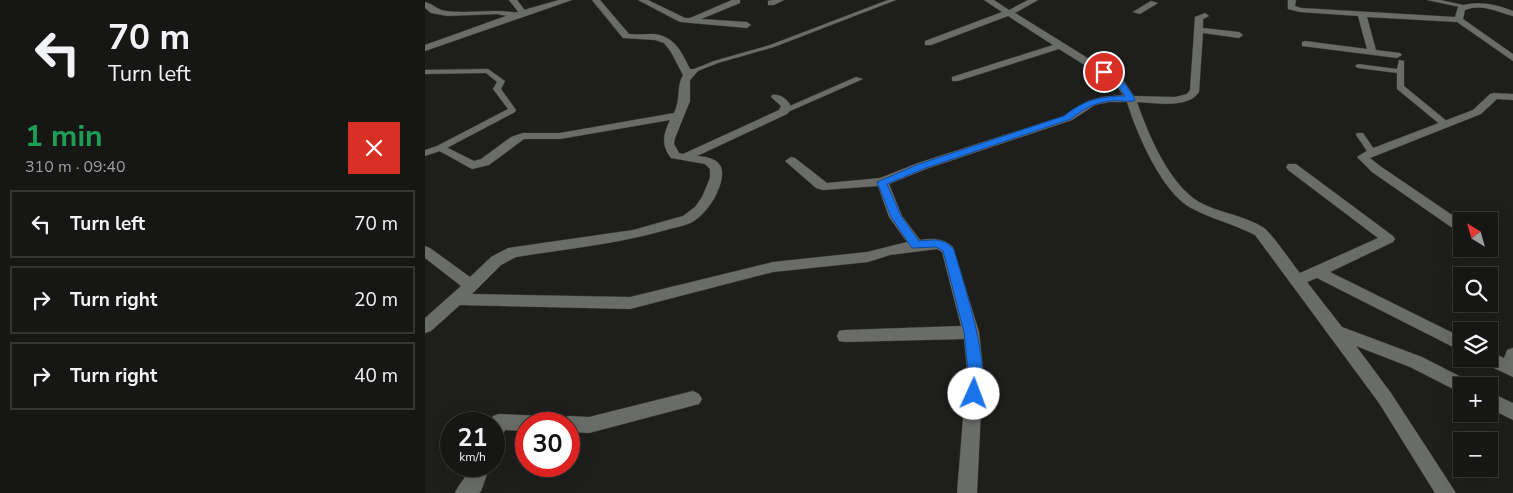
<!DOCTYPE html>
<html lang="en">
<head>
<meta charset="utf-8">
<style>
	body { margin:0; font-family:"Nunito Sans",sans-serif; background:#1f201e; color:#f1f3f6; height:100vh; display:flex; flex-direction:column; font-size:19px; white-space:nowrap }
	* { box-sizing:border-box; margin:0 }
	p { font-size:16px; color:#9e9fa0 }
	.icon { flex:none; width:28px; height:28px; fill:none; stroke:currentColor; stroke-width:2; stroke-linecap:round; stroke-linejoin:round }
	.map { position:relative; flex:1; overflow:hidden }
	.panel { display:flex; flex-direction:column; background:#161715; width:425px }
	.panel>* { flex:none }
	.hud { background:#161715; color:#f1f3f6; overflow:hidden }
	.needle { width:32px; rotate:323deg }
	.fabs { position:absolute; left:1028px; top:212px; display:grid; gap:10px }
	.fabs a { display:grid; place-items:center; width:45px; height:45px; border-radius:0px; background:#161715; box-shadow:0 5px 20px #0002,0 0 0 1px #353634; font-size:25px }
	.speed { position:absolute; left:15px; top:412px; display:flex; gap:10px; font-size:25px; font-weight:700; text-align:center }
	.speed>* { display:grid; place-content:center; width:65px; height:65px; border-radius:50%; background:#161715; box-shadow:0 5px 20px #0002,0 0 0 1px #353634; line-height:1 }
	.speed small { font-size:12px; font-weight:400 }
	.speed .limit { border:8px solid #d22; background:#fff; color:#111 }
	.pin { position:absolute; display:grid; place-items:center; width:42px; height:42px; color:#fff; margin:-21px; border:2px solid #fff; border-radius:50%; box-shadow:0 1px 5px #0007 }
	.me { position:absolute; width:55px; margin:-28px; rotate:2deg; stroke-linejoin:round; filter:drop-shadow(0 0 4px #0008) }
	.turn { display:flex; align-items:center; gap:18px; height:105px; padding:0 25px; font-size:22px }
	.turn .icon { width:65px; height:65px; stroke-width:2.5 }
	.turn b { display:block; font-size:35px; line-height:42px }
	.round { display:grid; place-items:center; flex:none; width:52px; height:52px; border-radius:0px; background:#1f201e }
	.overview { display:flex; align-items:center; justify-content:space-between; height:85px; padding:0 25px }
	h1 { font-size:30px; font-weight:700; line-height:38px; color:#1e9e55 }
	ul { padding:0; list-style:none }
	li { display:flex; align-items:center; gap:15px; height:68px; margin:0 10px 8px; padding:0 15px; border:2px solid #353634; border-radius:0px }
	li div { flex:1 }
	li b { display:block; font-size:19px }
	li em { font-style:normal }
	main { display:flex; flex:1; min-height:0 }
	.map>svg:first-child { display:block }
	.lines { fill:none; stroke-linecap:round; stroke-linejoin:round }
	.service-casing { stroke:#383937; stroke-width:1 }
	.minor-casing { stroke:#383937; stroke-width:1 }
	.tertiary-casing { stroke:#383937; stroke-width:1 }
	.service { fill:#6a6c68; fill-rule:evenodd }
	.minor { fill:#6a6c68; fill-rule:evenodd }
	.tertiary { fill:#6a6c68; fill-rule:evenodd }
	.route { fill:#1a73e8; stroke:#114b97 }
</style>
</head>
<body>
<main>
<section class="panel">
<div class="hud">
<div class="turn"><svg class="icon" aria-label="left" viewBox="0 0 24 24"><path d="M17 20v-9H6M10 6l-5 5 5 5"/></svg><div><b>70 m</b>Turn left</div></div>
</div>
<div class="overview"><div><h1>1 min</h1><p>310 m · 09:40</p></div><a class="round" style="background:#d93025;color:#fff"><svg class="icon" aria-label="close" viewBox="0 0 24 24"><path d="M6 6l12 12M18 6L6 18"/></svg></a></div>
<ul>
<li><svg class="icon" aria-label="left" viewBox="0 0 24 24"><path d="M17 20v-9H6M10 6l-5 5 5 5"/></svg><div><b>Turn left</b></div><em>70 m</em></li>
<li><svg class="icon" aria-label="right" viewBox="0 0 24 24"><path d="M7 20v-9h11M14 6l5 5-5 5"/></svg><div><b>Turn right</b></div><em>20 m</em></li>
<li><svg class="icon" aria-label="right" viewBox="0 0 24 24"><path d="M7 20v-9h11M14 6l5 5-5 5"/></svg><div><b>Turn right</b></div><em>40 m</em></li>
</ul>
</section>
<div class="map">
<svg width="1088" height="493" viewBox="0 0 1088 493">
	<rect width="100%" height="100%" fill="#1e1f1c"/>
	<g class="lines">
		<defs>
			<g id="service">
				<polygon points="463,0 471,0 349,47 293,63 270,72 264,71 289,61 345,45"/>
				<polygon points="1002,0 1015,0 1043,6 1040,8"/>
				<polygon points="974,60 979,61 979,86 1023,122 1023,126 1017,126 972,89 972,73 933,68 930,66 933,64 972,69"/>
				<polygon points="63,69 80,81 76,89 91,110 90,112 18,150 0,156 0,150 12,146 83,109 68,89 72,82 61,73 0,74 0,70"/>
				<polygon points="431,77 438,79 365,111 362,111 358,109"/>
				<polygon points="932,133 938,133 951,152 950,154 944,154 931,135"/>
			</g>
			<g id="minor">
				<path d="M84,0H92L102,13L92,18L72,14L22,16L6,13L0,8V2C8,4 13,10 21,11C46,14 69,8 94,13Z"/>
				<path d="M167,0H175L204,34C212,35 220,34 229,34C249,36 257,52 265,69H271L273,71L265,80V101L250,138L249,144L254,153L258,154L354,110L356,106L346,97L347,95C356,93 365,101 367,109L362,114L272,156C283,157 297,159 297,173C297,190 283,212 269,221C262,226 250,227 241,230C192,244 141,249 91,257L76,265L47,294L205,297L348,262L442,252L482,242L464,217L453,186L398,190L391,188L360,161L366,157L370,158L402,183L455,178L493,163L639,116L663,101L677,97L698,95L690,84L634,49L533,81H527V77L628,45L583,16L506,45H500V41L577,12L559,0H569L584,10L603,0H613L590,13L698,80L709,96L750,97L762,94L765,90L770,17L780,13L784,16L778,19V28L814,32L818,35L814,38L778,33L774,92C763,109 730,103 712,102C723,134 744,184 774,202C794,213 819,215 839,228C849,236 866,262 875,273L953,238L863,170L861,167L863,164H871L968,236L970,239L968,242L905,272L1036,337V351L892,278L882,282L917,327L997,357L1044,381L1046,386H1036V393L985,367L931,346L966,393L1031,493H1010L954,403L830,235C809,224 786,219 766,208C737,193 711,132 702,102H684L670,105L647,120L501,169L464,184L477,216L495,240C507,238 519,238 528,247L554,332L558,369L552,493H532L542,369L539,339L420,342L414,341L412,336L414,331L420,330L536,326L517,252L512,249L465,255L443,262L348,272L205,309L35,305L6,331L0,333V318L36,286L0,258V246L5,248L45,277L66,257L83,248L208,230L258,216L270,207L277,197L285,178V169L280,164L246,158C236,145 238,135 245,120L135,139H99L64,165L47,169L9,148L15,145L19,146L49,161L56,159L86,137L98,133H135L249,113C256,99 251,87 258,75L246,52L239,43L230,40L198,38Z"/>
				<polygon points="213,0 223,0 260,18 265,18 307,0 315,0 315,3 276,19 322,22 326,25 322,28 255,22"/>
				<polygon points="347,0 359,0 349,5 343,5 343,1"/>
				<path d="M863,0H871L870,6L876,8L1030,17L1033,7C1052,0 1069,4 1088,11V16C1072,12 1057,3 1040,10L1038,19L1088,54V61L1032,22L942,17L951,50L975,53L977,55L972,58L877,46V42L880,41L942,49L933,16L875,12L863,9Z"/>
				<polygon points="726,1 733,3 715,14 708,12"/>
				<polygon points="1069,93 1088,94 1088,100 1072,99 1056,114 945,158 955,166 1036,221 1036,227 1026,227 947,172 932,157 943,150 1048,110 1065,94"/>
				<polygon points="1088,348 1088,377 1058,363 1056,359 1064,359 1064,351 1079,358 1082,350"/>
				<polygon points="268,391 274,394 277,399 274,404 164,433 144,432 144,424 135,424 138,418 144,416 164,417"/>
				<polygon points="1064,392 1088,403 1088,420 1064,408"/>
				<polygon points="74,414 120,416 126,418 129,424 101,424 101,431 80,430 75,441 69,443 69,424 64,424 68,416"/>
				<path d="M46,466H65L56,491L54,493H30C34,483 42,477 46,466Z"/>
			</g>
			<polygon id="tertiary" points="134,0 147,0 0,51 0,45 95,11"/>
		</defs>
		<use href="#service" class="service-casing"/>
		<use href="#minor" class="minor-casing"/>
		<use href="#tertiary" class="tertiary-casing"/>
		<use href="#service" class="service"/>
		<use href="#minor" class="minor"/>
		<use href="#tertiary" class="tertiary"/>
	</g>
	<path class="route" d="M677,71C692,69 703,88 710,99L709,101C701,102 693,100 685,101C669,103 658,109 646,119L501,168L462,184L476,216L494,241C507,240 520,237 529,250C538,282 568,369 554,399L549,400L544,399L542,394L543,370L539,332L518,251L511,247L487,248L466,217L452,182L494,164L639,116C659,100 675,96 700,96L691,83L677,74Z"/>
</svg>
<div class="fabs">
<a><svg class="needle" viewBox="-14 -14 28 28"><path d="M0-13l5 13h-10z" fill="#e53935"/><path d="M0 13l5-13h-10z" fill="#9e9fa0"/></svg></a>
<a><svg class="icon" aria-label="search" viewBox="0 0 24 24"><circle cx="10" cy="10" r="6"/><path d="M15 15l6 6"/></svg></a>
<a><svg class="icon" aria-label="layers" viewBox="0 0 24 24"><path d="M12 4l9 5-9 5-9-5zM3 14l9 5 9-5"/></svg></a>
<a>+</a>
<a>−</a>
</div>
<div class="speed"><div>21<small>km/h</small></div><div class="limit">30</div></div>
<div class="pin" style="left:679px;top:72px;background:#d93025"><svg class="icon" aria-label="arrive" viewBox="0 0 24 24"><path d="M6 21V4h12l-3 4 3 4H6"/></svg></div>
<svg class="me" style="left:549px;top:394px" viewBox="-20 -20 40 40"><circle r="19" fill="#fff"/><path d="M0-13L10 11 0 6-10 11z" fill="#1a73e8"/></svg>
</div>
</main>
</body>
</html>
